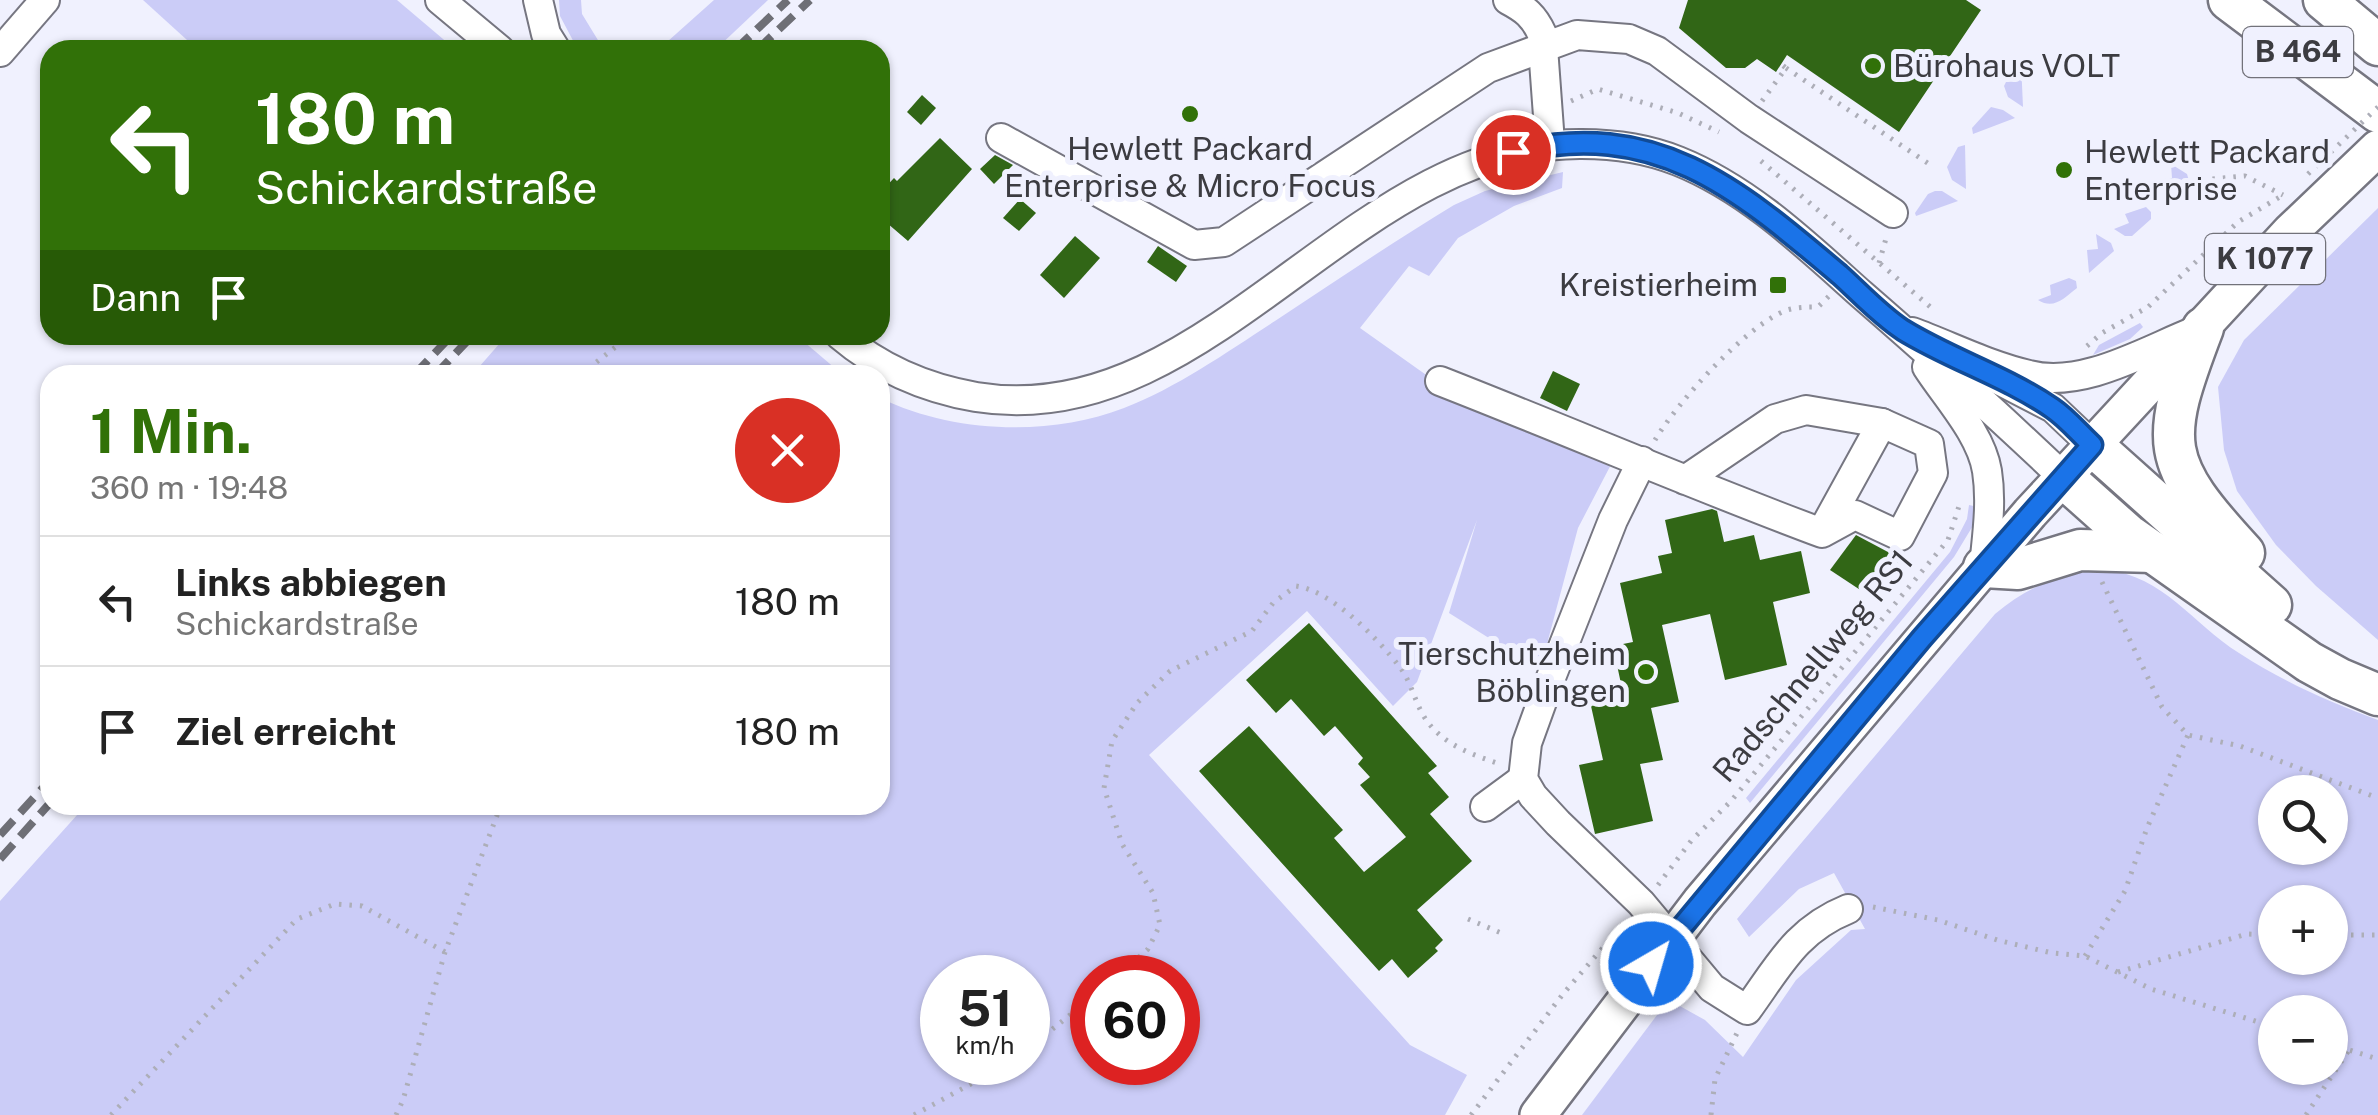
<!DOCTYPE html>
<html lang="de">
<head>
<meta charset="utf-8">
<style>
	body { margin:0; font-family:"Public Sans",sans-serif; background:#f2f2f2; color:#222; height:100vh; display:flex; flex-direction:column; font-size:38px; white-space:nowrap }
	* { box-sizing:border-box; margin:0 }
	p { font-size:32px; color:#767676 }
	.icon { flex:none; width:55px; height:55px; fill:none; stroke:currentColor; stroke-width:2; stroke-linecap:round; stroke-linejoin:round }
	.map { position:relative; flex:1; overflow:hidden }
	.side { position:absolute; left:40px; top:365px; width:850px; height:450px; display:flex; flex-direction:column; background:#fff; border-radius:30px; box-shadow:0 2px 8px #0004 }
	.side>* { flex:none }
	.banner { position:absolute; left:40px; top:40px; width:850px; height:305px; border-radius:30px; box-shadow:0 2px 8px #0004; background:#317108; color:#fff; overflow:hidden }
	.buttons { position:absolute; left:2258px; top:775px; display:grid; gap:20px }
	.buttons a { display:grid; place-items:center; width:90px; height:90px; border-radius:50%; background:#fff; box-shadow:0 2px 8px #0004; font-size:50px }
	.speed { position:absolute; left:920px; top:955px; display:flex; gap:20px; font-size:50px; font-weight:700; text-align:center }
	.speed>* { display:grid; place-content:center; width:130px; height:130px; border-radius:50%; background:#fff; box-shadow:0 2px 8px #0004; line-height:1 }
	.speed small { font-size:25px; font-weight:400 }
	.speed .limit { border:15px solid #d22; background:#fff; color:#111 }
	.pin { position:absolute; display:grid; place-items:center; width:85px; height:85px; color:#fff; margin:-42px; border:5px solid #fff; border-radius:50%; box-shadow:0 2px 10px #0007 }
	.me { position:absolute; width:110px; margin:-55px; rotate:38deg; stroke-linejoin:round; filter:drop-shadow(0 0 8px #0008) }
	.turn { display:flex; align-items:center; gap:35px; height:210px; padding:0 50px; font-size:45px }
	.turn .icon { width:130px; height:130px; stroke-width:2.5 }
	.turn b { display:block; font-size:70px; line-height:85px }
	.then { display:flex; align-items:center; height:95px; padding:0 50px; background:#0003; gap:20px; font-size:38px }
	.round { display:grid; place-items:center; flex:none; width:105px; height:105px; border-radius:52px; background:#f2f2f2 }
	.overview { display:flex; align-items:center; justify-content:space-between; height:170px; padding:0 50px }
	h1 { font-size:60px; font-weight:700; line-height:75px; color:#317108 }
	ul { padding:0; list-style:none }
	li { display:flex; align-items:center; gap:30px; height:130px; padding:0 50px; border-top:2px solid #e0e0e0 }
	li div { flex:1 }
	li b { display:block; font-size:38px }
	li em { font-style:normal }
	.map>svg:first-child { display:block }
	.green { fill:#cbccf7; fill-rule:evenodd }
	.building { fill:#316616 }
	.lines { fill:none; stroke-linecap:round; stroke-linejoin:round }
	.minor-casing { stroke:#767681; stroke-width:32 }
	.major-casing { stroke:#767681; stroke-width:40 }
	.highway-casing { stroke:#767681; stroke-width:45 }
	.path { stroke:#adaeb8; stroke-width:5; stroke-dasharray:2.5 8; stroke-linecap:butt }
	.minor { stroke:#fff; stroke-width:28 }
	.major { stroke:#fff; stroke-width:35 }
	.highway { stroke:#fff; stroke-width:40 }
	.rail { stroke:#6e6f76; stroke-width:8; stroke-dasharray:20 10; stroke-linecap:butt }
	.path-bridge { stroke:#adaeb8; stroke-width:5; stroke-dasharray:2.5 8; stroke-linecap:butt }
	.route-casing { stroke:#114b97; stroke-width:25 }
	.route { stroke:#1a73e8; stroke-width:18 }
	.poi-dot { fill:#317108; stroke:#f0f1fe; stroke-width:4 }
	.labels { text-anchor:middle; stroke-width:10; stroke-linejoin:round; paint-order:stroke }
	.shield { fill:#f0f1fe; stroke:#72727a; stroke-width:2.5 }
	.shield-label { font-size:30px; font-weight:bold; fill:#3c3c41 }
	.poi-label { font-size:32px; fill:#3c3c41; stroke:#f0f1fe; text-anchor:start }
	.street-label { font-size:32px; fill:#3c3c41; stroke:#f0f1fe }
</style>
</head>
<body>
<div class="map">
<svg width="2378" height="1115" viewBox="0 0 2378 1115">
	<rect width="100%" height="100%" fill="#f0f1fe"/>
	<g class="green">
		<polygon points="143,0 397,0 456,50 198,50"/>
		<polygon points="559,0 581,0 582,14 604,50 578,50 560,16"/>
		<polygon points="714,0 768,0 715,50 658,50"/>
		<polygon points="2021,62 2023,107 2008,97 2004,86 2015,64"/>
		<polygon points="1991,107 2003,110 2015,118 1973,134 1972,128"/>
		<polygon points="1965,145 1966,189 1952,180 1947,167 1958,147"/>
		<polygon points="2171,164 2187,174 2189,181 2165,203 2162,179 2172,178"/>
		<path d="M1563,172L1562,188L1514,206L1458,238L1429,276L1409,266L1360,328L1446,389L1617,453L1578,528L1540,670L1449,613L1477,520L1417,682L1393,706L1307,611L1149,755L1410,1045L1467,1075L1445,1115H0V901L86,805H880V398C953,433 1048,437 1124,408C1178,387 1227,352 1275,321C1334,282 1393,242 1454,205L1485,191ZM942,978H1028V1062H942ZM1092,978H1178V1062H1092Z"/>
		<polygon points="1935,191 1942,191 1958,201 1916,216 1915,213 1928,194"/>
		<polygon points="2146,207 2151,212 2151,219 2132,236 2125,236 2114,229 2129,223 2125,214"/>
		<polygon points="2378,208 2378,640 2316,586 2276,545 2237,491 2224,450 2218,387 2244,340"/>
		<polygon points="2096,234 2111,243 2114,251 2089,273 2087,250 2098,249"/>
		<path d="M2069,278L2076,281L2077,288C2064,298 2054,310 2038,300L2051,295L2050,285Z"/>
		<polygon points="2140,323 2143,327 2130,339 2093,355 2099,345"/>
		<polygon points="507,335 796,335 843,375 472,375"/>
		<polygon points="1969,505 1978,507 1974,524 1954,557 1750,803 1746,798 1950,552 1967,519"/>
		<path d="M2104,569C2166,577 2191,623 2239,653C2284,682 2329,702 2378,720V1115H1582L1657,1015L1678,1005L1705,1020L1743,1057L1796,980L1851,930L1865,929L1834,873L1799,889L1749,937L1737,919L1995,614C2029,585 2061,574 2104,569ZM2275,792H2330V848H2275ZM2275,902H2330V958H2275ZM2275,1012H2330V1068H2275Z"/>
	</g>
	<g class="building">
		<polygon points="1688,0 1966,0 1981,10 1899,132 1787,55 1776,72 1757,59 1745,68 1726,68 1679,28"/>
		<polygon points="922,95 936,108 921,125 907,112"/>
		<polygon points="940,138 972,169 908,241 880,217 880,193 894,178 897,181"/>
		<polygon points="995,155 1013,165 994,184 980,169"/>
		<polygon points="1020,199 1036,213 1019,231 1003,218"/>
		<polygon points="1075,236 1100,258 1064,298 1040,275"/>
		<polygon points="1158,246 1187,266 1176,282 1147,262"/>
		<polygon points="1553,371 1580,384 1567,411 1540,398"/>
		<polygon points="1712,509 1717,511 1724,542 1754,535 1760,560 1801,551 1810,593 1773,602 1787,665 1725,680 1710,614 1662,625 1679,702 1651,708 1663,760 1640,764 1653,821 1595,834 1579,765 1603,760 1591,706 1624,698 1613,646 1633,642 1620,583 1662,573 1658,556 1672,553 1665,520"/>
		<polygon points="1856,535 1903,560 1877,601 1830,570"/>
		<polygon points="1309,623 1437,766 1428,773 1449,797 1430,814 1472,861 1417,910 1443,940 1435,948 1438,951 1408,978 1392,959 1379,971 1199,771 1249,726 1343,830 1334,838 1364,872 1406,837 1360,785 1370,777 1358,764 1363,758 1335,726 1324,736 1291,699 1276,713 1246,680"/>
	</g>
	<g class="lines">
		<defs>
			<g id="minor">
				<polyline points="440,0 500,50"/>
				<polyline points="538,0 546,34 556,50"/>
				<path d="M1508,0C1525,9 1534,16 1542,34L1550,143"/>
				<polyline points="0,52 45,0"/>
				<polyline points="1001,138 1194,245 1224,242 1488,68 1577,35 1629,39 1657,51 1749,119 1893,213"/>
				<path d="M1912,332C1950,346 1989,366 2029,375C2082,389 2145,351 2193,332"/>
				<path d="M840,335C880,369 924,388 976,397C1208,435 1352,142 1582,144C1614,144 1648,149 1678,161C1748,189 1805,244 1861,294C1929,353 1997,414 2063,477"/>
				<path d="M1927,367C1947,398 1981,434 1987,471C1992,503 1987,535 1984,567"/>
				<polyline points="1995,378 2053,408 2092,445"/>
				<path d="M1440,381C1568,431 1693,485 1822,533L1855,515L1900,536L1933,473L1929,444L1882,423L1806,410L1775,419L1685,480"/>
				<path d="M1642,461L1613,520L1548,685L1527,743L1523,779L1533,796L1558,823L1641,903L1712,988L1747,1010C1779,966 1796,930 1848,909"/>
				<polyline points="1822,532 1882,423"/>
				<polyline points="1485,807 1523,779"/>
			</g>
			<polyline id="major" points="1538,1115 1700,902 2030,513 2290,232 2378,148"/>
			<g id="highway">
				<polyline points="2229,0 2378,112"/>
				<polyline points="2324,0 2378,45"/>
				<path d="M2203,328C2159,443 2159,461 2244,553"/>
				<polyline points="2092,445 2271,605"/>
				<polyline points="2063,477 2127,534 2309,662 2340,679 2378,695"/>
				<polyline points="1984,567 2018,569 2080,550 2153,552"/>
			</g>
		</defs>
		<use href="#minor" class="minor-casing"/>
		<use href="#major" class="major-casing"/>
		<use href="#highway" class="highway-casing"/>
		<g class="path">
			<polyline points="1786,68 1932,166"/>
			<polyline points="1571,101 1598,89 1678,113 1719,132"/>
			<polyline points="1762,101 1786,68 1781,64"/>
			<polyline points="1761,161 1935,311"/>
			<polyline points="2202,180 2245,176 2283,195"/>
			<polyline points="1879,263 1887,235"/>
			<polyline points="2087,346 2102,333 2148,307 2238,222 2283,195"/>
			<polyline points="580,375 631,335"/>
			<path d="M1655,440C1677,403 1746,325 1787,310C1797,307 1807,307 1818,307L1829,296"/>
			<polyline points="2102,582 2162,707 2188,735 2240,746 2378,798"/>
			<polyline points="1658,885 1691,841 1731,801 1948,540 1961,500"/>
			<polyline points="1873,907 1938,920 1997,940 2052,953 2085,956 2151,989 2275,1027"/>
			<polyline points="1468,919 1506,935"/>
			<polyline points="2330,935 2378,935"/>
			<polyline points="2085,956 2125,891 2147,828 2188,735"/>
			<polyline points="2118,972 2247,934 2275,935"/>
			<path d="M1115,978L1148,949L1160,925L1153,893L1122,844L1104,788L1112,741L1137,703L1170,671L1252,631L1273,603L1296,586C1332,591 1377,638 1399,666C1412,682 1415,705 1427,721C1444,745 1473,755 1500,764"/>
			<polyline points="2330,1044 2378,1059"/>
			<polyline points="1028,1049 1092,997"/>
			<polyline points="111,1115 297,919 335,904 362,906 445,952"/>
			<polyline points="396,1115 403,1100 445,952 501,805"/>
			<polyline points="914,1115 1011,1062"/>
			<polyline points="1471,1115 1563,994 1624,923"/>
			<polyline points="1711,1115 1715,1079 1738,1031"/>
			<polyline points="2306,1115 2349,1050"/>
		</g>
		<use href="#minor" class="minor"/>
		<use href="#major" class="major"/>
		<use href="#highway" class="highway"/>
		<g class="rail">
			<polyline points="735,50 788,0"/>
			<polyline points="757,50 810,0"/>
			<polyline points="414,375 452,335"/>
			<polyline points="435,375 473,335"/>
			<polyline points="0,835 50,780"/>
			<polyline points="0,859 50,803"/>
		</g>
		<polyline class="path-bridge" points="2308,174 2378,107"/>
	</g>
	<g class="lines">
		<defs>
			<path id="route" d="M1513,152C1656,118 1737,188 1840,275C1860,293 1880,315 1903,330C1950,359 2007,377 2052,408C2067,418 2079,433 2092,445L1922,638L1651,964"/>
		</defs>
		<use href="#route" class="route-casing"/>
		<use href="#route" class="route"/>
	</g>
	<g class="poi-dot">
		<circle cx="1873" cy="66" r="10"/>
		<circle cx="1190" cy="114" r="10"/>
		<circle cx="2064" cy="170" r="10"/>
		<rect x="1768" y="275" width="20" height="20" rx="5"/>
		<circle cx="1646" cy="672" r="10"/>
	</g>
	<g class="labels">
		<g class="shield">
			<rect x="2243" y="27" width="110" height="50" rx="8"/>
			<rect x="2205" y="234" width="120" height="50" rx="8"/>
		</g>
		<g class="shield-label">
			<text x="2298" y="62">B 464</text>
			<text x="2265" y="269">K 1077</text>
		</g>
		<g class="poi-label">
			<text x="1893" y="77">Bürohaus VOLT</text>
			<text x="1190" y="160" text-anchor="middle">Hewlett Packard<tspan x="1190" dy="37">Enterprise &amp; Micro Focus</tspan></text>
			<text x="2084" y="163">Hewlett Packard<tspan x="2084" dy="37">Enterprise</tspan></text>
			<text x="1758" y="296" text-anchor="end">Kreistierheim</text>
			<text x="1626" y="665" text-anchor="end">Tierschutzheim<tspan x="1626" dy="37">Böblingen</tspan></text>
		</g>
		<g class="street-label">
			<text transform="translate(1813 666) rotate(-50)" y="11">Radschnellweg RS1</text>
		</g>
	</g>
</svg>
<div class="buttons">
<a><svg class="icon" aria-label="search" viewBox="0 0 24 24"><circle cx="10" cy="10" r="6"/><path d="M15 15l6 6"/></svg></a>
<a>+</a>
<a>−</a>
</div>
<div class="speed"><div>51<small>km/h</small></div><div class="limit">60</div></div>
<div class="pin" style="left:1513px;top:152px;background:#d93025"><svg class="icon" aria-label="arrive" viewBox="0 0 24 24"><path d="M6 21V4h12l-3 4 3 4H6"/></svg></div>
<svg class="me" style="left:1651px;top:964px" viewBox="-20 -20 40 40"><circle r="17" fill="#1a73e8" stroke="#fff" stroke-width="3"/><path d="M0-11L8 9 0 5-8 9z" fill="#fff"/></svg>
<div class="banner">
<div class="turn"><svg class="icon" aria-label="left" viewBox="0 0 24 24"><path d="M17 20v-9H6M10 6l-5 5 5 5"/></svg><div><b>180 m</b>Schickardstraße</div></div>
<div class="then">Dann<svg class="icon" aria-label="arrive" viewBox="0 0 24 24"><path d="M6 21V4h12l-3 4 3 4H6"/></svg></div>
</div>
<section class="side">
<div class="overview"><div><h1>1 Min.</h1><p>360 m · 19:48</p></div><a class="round" style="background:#d93025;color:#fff"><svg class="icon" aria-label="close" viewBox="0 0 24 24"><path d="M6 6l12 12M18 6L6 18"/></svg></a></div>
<ul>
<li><svg class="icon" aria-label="left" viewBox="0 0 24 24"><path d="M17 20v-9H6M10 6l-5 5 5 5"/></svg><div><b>Links abbiegen</b><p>Schickardstraße</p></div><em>180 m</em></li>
<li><svg class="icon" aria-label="arrive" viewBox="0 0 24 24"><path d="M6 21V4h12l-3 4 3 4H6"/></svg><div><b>Ziel erreicht</b></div><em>180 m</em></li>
</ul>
</section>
</div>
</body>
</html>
